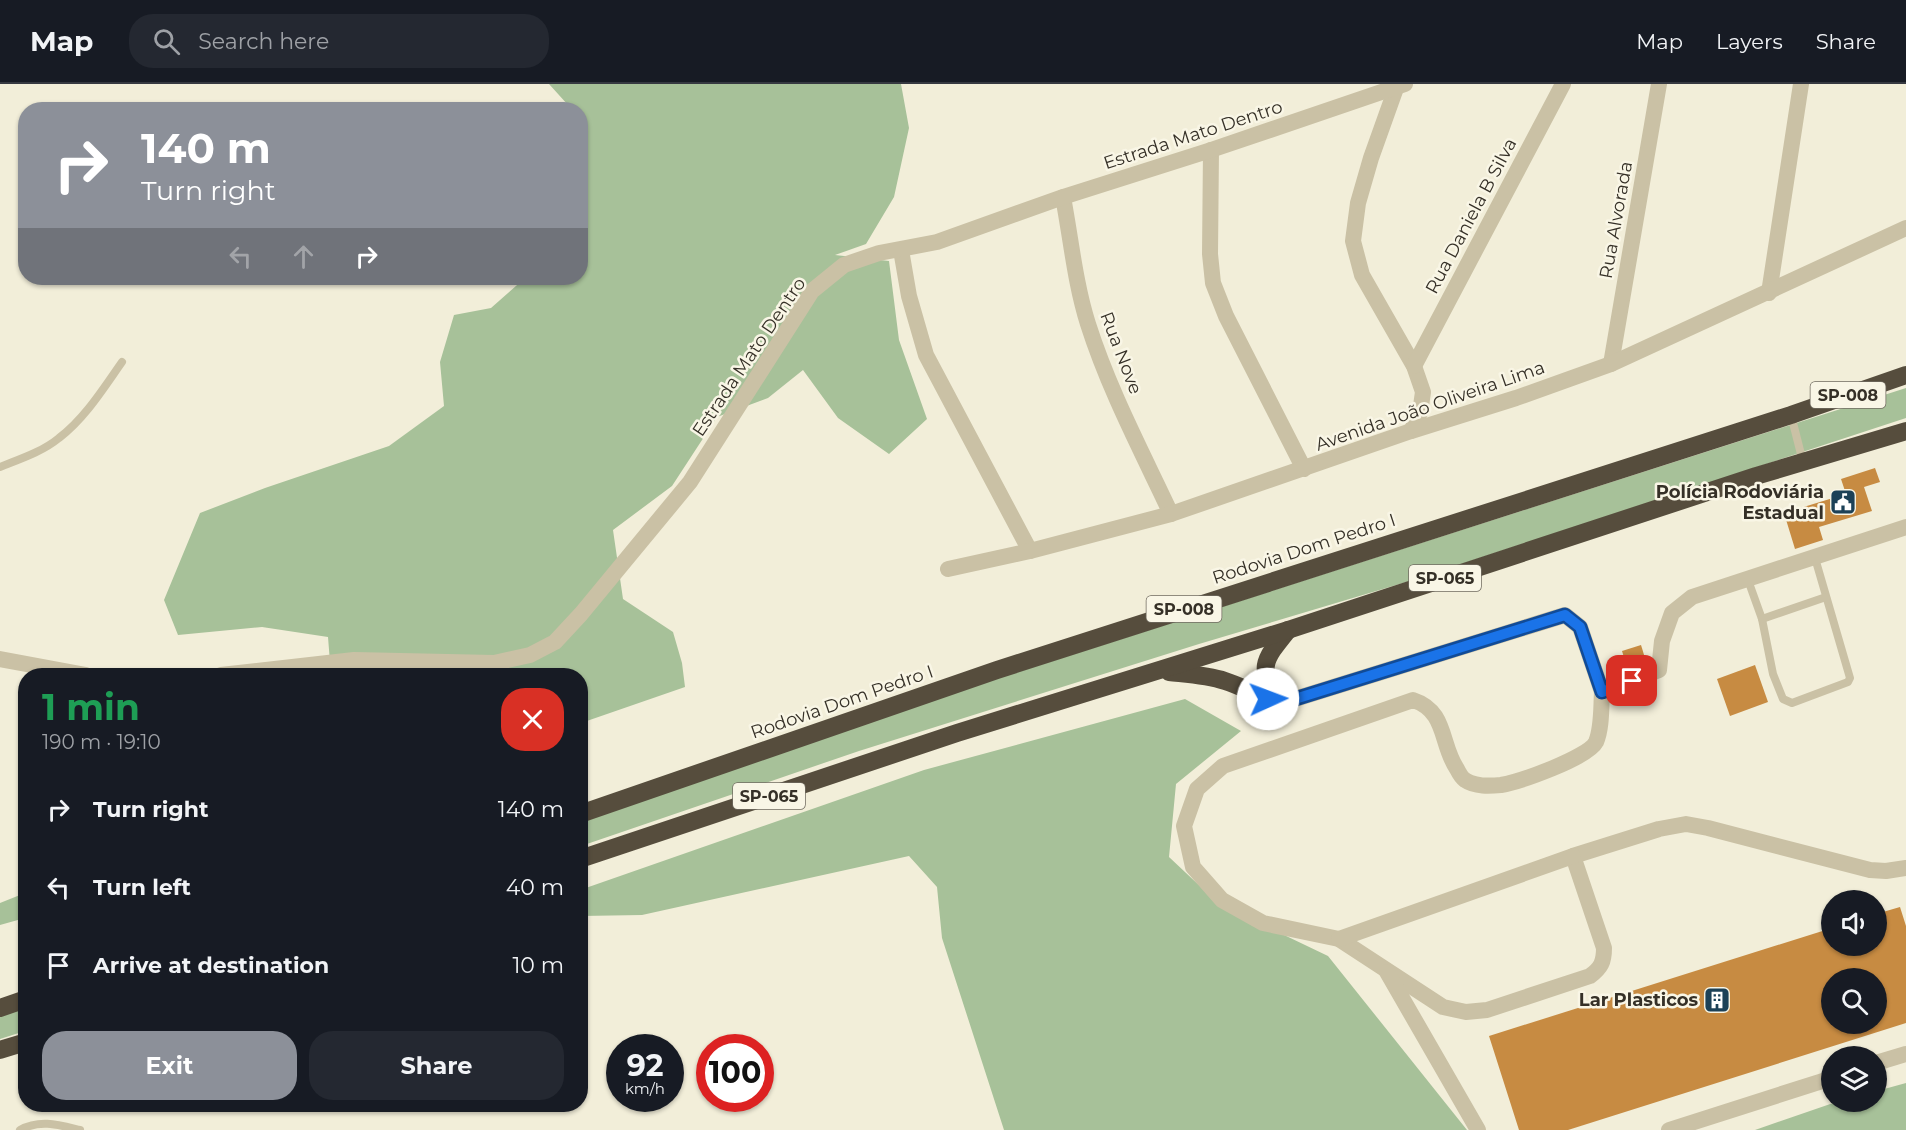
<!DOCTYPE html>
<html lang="en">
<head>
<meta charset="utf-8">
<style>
	body { margin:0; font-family:Montserrat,sans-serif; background:#242831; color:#f1f3f6; height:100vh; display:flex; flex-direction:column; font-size:22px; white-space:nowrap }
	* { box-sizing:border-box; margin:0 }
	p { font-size:20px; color:#9ea1a6 }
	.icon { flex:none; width:33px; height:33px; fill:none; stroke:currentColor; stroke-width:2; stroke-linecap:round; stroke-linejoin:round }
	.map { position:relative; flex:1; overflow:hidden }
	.details { position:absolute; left:18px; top:584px; width:570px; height:444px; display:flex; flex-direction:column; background:#171b24; border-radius:24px; box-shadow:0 2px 4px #0004 }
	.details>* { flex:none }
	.hud { position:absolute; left:18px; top:18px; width:570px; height:183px; border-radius:24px; box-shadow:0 2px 4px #0004; background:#8c9099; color:#fff; overflow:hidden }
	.tools { position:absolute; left:1821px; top:806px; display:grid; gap:12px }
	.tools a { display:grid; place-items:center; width:66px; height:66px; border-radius:50%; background:#171b24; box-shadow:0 2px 4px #0004; font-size:30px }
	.speed { position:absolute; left:606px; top:950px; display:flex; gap:12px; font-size:30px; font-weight:700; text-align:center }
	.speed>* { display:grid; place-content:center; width:78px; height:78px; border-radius:50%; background:#171b24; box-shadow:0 2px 4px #0004; line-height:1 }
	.speed small { font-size:15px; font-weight:400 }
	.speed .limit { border:9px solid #d22; background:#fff; color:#111 }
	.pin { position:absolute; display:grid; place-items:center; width:51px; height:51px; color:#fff; margin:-26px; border-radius:12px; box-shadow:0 3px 9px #0006 }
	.me { position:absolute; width:66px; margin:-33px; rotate:88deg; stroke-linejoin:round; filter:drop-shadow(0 0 4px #0008) }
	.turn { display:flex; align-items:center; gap:21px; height:126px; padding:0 24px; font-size:27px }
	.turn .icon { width:78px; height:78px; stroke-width:2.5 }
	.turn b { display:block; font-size:42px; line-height:51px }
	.lanes { display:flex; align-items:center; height:57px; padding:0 24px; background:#0003; justify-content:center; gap:30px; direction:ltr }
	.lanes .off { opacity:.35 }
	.round { display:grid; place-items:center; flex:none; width:63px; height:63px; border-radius:24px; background:#242831 }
	.head { display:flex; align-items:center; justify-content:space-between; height:102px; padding:0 24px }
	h1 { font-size:36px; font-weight:700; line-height:45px; color:#1e9e55 }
	.button { display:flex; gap:12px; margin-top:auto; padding:12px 24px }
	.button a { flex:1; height:69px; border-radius:24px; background:#8c9099; color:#fff; font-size:24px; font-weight:700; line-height:69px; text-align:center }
	.button a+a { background:#242831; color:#f1f3f6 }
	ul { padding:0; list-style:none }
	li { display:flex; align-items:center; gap:18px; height:78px; padding:0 24px }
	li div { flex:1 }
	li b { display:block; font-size:22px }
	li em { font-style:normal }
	header { display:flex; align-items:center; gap:36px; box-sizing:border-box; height:84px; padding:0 30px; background:#171b24; border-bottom:2px solid #363941 }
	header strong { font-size:28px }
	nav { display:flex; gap:33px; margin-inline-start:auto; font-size:21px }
	.search { width:420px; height:54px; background:#242831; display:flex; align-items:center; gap:15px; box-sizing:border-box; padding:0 21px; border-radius:24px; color:#9ea1a6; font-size:22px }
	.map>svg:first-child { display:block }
	.green { fill:#a7c199 }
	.building { fill:#c78b42; fill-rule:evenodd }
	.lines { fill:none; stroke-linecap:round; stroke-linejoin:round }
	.lane { stroke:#cac1a5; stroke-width:8 }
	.street { stroke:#cac1a5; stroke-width:16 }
	.highway { stroke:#564d3d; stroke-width:18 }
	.route-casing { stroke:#114b97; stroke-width:15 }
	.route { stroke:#1a73e8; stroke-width:10 }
	.labels { text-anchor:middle; stroke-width:5; stroke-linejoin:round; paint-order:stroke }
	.shield { fill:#f9f6e6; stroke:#706b60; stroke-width:1.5 }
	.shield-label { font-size:16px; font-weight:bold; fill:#353027 }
	.street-label { font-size:18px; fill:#353027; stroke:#f9f6e6 }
	.poi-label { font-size:18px; font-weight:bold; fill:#353027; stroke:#f9f6e6; text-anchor:end }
</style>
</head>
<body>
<header>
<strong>Map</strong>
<div class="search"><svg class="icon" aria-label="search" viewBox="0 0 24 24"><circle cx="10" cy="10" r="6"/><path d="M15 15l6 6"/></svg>Search here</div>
<nav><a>Map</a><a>Layers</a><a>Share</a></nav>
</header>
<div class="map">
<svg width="1906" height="1046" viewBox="0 0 1906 1046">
	<rect width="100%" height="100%" fill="#f2eed9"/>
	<g class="green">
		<polygon points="549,0 901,0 909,44 894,113 866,160 835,171 889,177 899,256 927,335 889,370 838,334 803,286 768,314 717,333 672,402 613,446 623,515 673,548 682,579 685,603 581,639 580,591 331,591 328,553 262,543 178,551 164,516 200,429 265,404 389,362 444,322 440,278 454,231 491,224 525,194 580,194 580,26 565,25 568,21"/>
		<polygon points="1906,304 1906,334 1413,496 1199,560 859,667 581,762 580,737 1008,591"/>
		<polygon points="1185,615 1241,647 1176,700 1169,773 1219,820 1328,872 1467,1046 1004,1046 942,854 937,803 909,772 642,831 581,832 580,806 924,686"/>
		<polygon points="25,809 25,834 0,841 0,819"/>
		<polygon points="25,924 25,947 0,955 0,932"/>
		<polygon points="1906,999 1906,1046 1755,1046 1839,1017 1876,1017 1877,1007"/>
	</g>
	<g class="building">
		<polygon points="1875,384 1880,398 1864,403 1872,427 1819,443 1823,456 1795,465 1784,429 1846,410 1841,395"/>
		<polygon points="1641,561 1649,587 1630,593 1622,567"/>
		<polygon points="1755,581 1768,618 1730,632 1717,595"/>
		<path d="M1900,823L1906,842V939L1568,1046H1519L1489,952L1832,844V861H1876V830ZM1832,894H1876V939H1832Z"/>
	</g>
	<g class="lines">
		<g class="lane">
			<polyline points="1791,331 1803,378"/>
			<path d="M0,383C20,375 42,368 59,354C85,334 103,305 122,278"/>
			<polyline points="1748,496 1762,535 1773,590 1783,615 1792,619 1848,598 1850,594 1815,474"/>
			<polyline points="1762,535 1826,513"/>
			<path d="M20,1046C40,1035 59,1041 80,1046"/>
		</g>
		<g class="street">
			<polyline points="1396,4 1371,74 1358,119 1353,157 1362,191 1414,282 1423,308 1420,329 1411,347"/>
			<polyline points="1211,66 1210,170 1213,199 1226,232 1304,385"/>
			<path d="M1063,113C1071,155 1075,199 1088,240C1109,306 1142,368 1171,430"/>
			<polyline points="901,166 909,212 926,271 1030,467"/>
			<polyline points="1769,209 1801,0"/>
			<polyline points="1611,280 1659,0"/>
			<polyline points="1414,282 1563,0"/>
			<polyline points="948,485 1030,467 1171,430 1411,347 1516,314 1611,280 1906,144"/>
			<polyline points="0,575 86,591"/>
			<polyline points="221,591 354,576 494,579 530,571 555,558 581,530 690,398 812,207 844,181 879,169 937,158 1063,113 1211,66 1405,0"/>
			<path d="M1602,608C1601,624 1602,644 1596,658C1588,674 1519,698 1501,701C1490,702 1475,703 1465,696C1462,694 1459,689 1457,685C1440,660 1447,627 1413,616L1223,682L1197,705L1184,742L1193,783L1222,816L1263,839L1339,855L1443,923L1466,928L1487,926L1590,892C1601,884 1604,878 1604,864L1573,772L1659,745L1686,740L1708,744L1870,786L1886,787L1906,784"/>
			<polyline points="1282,619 1565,531 1580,543 1602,608 1659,586 1662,557 1672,529 1692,513 1906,443"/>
			<polyline points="1339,855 1573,772"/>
			<polyline points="1387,888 1478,1046"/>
			<polyline points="1876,979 1906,970"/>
			<polyline points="1669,1046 1832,994"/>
		</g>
		<g class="highway">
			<path d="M1169,588C1187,590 1207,591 1225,597C1244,603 1262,614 1282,619"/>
			<path d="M1282,619C1257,584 1262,578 1288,546"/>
			<polyline points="580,730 997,586 1791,331 1906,291"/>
			<polyline points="580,775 957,649 1288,546 1756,392 1906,347"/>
			<polyline points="0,924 26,915"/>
			<polyline points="0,966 26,958"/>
		</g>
	</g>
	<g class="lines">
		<defs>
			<polyline id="route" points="1268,615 1282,619 1565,531 1580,543 1602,608 1632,597"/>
		</defs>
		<use href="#route" class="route-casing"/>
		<use href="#route" class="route"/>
	</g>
	<defs>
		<symbol id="civic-square" viewBox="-11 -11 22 22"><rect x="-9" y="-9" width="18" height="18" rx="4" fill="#1c4157" stroke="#f9f6e6"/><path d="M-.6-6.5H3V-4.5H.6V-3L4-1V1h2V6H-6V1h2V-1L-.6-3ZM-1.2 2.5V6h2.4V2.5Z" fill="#fff"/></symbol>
		<symbol id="building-square" viewBox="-11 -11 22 22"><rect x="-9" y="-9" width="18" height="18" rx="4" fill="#1c4157" stroke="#f9f6e6"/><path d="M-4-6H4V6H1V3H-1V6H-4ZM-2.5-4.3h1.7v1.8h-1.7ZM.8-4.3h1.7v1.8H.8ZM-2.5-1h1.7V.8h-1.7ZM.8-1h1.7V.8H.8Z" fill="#fff"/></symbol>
	</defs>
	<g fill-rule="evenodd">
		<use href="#civic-square" x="1828" y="403" width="30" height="30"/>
		<use href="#building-square" x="1702" y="901" width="30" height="30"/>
	</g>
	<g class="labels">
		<g class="shield">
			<rect x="1810.5" y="298" width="75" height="26" rx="4.5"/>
			<rect x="1409" y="481" width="72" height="26" rx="4.5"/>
			<rect x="1146.5" y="512" width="75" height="26" rx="4.5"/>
			<rect x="733" y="699" width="72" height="26" rx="4.5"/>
		</g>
		<g class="shield-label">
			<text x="1848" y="317">SP-008</text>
			<text x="1445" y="500">SP-065</text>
			<text x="1184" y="531">SP-008</text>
			<text x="769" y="718">SP-065</text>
		</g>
		<g class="street-label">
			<text transform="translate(1193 51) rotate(-18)" y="6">Estrada Mato Dentro</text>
			<text transform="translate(1471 132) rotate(-62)" y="6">Rua Daniela B Silva</text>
			<text transform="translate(1616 136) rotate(-80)" y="6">Rua Alvorada</text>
			<text transform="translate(1121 269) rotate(69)" y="6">Rua Nove</text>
			<text transform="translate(749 273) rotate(-56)" y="6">Estrada Mato Dentro</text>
			<text transform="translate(1430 322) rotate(-19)" y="6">Avenida João Oliveira Lima</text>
			<text transform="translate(1304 465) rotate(-18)" y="6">Rodovia Dom Pedro I</text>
			<text transform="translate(842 618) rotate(-19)" y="6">Rodovia Dom Pedro I</text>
		</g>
		<g class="poi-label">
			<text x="1824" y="414">Polícia Rodoviária<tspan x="1824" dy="21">Estadual</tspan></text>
			<text x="1698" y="922">Lar Plasticos</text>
		</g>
	</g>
</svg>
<div class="tools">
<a><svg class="icon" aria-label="sound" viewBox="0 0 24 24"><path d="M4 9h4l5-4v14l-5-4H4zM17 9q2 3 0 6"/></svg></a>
<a><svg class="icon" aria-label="search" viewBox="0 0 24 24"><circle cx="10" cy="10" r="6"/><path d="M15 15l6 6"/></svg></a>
<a><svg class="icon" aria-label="layers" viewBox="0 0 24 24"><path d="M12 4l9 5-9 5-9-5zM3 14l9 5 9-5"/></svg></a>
</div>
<div class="speed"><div>92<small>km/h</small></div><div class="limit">100</div></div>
<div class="pin" style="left:1632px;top:597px;background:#d93025"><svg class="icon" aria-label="arrive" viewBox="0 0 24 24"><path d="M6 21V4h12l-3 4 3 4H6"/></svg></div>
<svg class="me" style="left:1268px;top:615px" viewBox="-20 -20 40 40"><circle r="19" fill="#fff"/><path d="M0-13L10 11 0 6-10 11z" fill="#1a73e8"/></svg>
<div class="hud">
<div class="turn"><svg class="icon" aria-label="right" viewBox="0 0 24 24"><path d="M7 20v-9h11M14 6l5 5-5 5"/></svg><div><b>140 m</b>Turn right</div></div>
<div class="lanes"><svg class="icon off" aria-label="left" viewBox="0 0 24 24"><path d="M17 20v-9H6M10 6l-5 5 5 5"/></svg><svg class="icon off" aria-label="ahead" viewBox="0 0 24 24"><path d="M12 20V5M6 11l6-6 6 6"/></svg><svg class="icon" aria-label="right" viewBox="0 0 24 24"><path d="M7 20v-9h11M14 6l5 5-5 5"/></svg></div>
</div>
<section class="details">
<div class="head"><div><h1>1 min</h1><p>190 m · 19:10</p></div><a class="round" style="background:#d93025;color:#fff"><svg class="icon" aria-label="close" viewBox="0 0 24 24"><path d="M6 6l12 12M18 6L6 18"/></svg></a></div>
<ul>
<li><svg class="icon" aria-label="right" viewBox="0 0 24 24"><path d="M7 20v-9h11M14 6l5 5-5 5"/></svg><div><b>Turn right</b></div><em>140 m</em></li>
<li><svg class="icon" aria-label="left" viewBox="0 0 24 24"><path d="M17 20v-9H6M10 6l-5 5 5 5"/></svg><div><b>Turn left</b></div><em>40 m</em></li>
<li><svg class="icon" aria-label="arrive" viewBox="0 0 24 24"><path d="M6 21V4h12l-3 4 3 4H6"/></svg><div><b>Arrive at destination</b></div><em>10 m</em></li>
</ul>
<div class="button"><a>Exit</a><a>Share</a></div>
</section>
</div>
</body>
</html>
